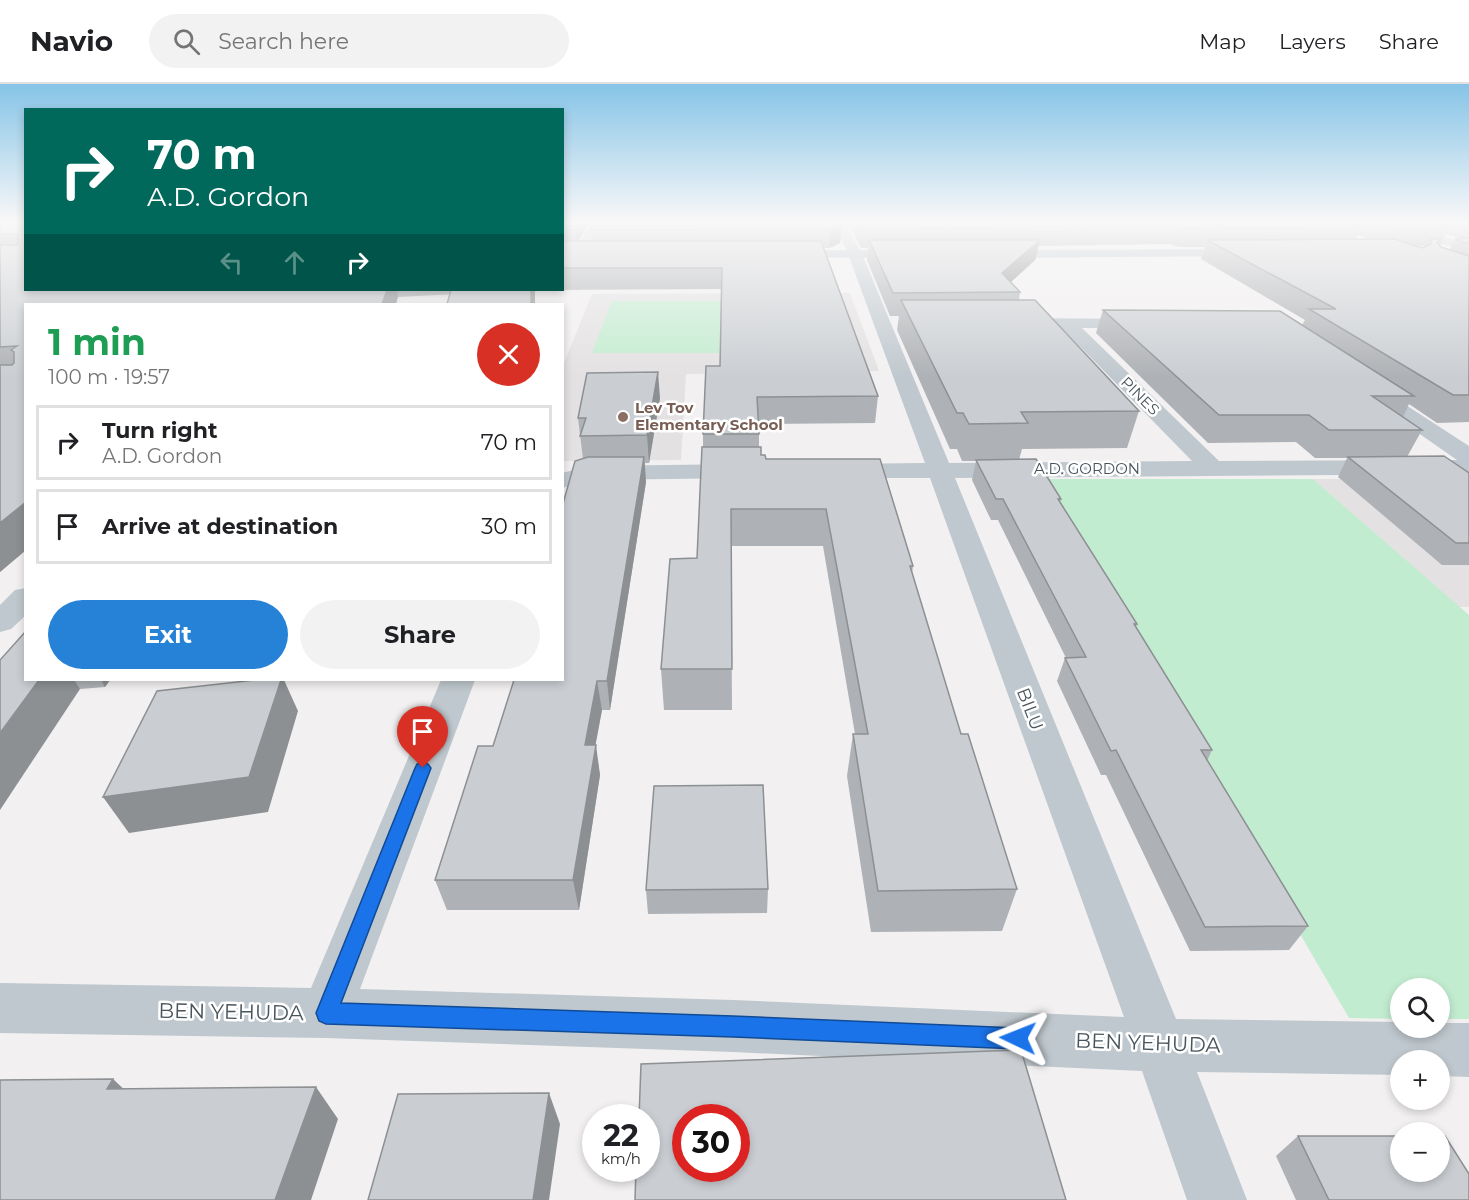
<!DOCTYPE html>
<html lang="en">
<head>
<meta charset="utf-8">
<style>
	body { margin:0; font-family:Montserrat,sans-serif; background:#f2f2f2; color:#202124; height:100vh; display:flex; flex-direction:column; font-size:22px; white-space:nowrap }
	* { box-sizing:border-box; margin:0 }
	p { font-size:20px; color:#757577 }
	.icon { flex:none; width:33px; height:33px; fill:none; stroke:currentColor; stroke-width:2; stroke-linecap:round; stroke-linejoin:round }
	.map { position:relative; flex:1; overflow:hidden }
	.drawer { position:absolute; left:24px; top:219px; width:540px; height:378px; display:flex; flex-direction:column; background:#fff; border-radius:0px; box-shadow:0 3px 9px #0003 }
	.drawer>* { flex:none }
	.banner { position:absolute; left:24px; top:24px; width:540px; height:183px; border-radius:0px; box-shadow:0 3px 9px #0003; background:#00695c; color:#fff; overflow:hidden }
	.tools { position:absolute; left:1390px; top:894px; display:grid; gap:12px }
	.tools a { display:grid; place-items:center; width:60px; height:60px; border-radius:50%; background:#fff; box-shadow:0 3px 9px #0003; font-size:30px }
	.speed { position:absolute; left:582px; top:1020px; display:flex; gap:12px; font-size:30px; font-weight:700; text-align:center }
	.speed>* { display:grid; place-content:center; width:78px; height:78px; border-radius:50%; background:#fff; box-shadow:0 3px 9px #0003; line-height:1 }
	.speed small { font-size:15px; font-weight:400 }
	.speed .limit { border:9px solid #d22; background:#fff; color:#111 }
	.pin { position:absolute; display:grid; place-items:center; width:51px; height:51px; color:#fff; margin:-62px -26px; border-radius:50% 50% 50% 0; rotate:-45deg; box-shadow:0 0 6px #0007 }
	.pin .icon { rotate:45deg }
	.me { position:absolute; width:66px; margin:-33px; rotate:272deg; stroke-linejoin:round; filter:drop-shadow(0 0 4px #0008) }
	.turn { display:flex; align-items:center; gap:21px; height:126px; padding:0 24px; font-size:27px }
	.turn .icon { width:78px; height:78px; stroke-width:2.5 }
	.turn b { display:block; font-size:42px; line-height:51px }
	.lanes { display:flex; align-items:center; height:57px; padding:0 24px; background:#0003; justify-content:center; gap:30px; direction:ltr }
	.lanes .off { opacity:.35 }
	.round { display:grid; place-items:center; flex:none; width:63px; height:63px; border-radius:32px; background:#f2f2f2 }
	.summary { display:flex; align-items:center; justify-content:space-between; height:102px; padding:0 24px }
	h1 { font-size:36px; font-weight:700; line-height:45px; color:#1e9e55 }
	.action { display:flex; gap:12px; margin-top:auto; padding:12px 24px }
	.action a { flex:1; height:69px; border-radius:36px; background:#2682d6; color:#fff; font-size:24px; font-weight:700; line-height:69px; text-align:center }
	.action a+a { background:#f2f2f2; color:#202124 }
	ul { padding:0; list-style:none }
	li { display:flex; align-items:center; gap:18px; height:75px; margin:0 12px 9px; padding:0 12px; border:3px solid #e0e0e0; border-radius:0px }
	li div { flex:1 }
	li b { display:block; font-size:22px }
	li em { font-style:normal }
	header { display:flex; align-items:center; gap:36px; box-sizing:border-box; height:84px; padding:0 30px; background:#fff; border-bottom:2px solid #e0e0e0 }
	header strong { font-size:28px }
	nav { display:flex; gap:33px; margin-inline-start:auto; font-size:21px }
	.search { width:420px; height:54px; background:#f2f2f2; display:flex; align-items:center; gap:15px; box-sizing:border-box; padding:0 21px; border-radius:33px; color:#757577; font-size:22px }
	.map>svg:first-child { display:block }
	.education { fill:#e3e1e2 }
	.green { fill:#c2eccf }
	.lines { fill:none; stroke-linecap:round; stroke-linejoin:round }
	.lane { fill:#bfc8ce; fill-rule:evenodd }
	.street { fill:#bfc8ce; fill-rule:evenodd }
	.primary { fill:#b2c2cd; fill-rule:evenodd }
	.wall { fill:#aeb1b5; fill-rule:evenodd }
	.shaded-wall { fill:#8d9093 }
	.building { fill:#caced2; stroke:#8d9093; stroke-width:1.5; fill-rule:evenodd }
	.route { fill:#1a73e8; stroke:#114b97; stroke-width:1.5 }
	.education-dot { fill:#8d6e63; stroke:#fff; stroke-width:2 }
	.labels { text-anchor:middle; stroke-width:5; stroke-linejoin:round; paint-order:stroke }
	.far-street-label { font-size:15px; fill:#49555c; stroke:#fff }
	.far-education-label { font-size:15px; font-weight:bold; fill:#785e54; stroke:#fff; text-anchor:start }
	.street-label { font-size:18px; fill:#49555c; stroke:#fff }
	.near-street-label { font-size:21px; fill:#49555c; stroke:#fff }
</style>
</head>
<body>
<header>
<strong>Navio</strong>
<div class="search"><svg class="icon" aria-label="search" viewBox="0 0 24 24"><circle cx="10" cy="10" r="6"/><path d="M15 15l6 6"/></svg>Search here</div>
<nav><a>Map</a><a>Layers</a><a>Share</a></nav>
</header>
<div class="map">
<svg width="1469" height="1116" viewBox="0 0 1469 1116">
	<rect width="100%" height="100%" fill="#f2f0f0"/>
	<g class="education">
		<polygon points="850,209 879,287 686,290 681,376 563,377 562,284 592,210"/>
		<polygon points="1313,395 1469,395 1469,523 1459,523"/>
	</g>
	<g class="green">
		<polygon points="612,217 721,217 719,269 592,269"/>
		<polygon points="1035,395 1313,395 1469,531 1469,935 1440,935 1440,904 1401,904 1401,935 1349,934"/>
	</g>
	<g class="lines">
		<path class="lane" d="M1383,137C1412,137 1440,155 1469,159V165L1444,161Z"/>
		<g class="street">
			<polygon points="591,137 603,137 590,165 580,165 578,162"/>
			<polygon points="832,137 844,137 862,170 949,379 1192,377 1062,244 1005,243 1002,239 1005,235 1011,234 1151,235 1154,239 1151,243 1145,244 1082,244 1219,377 1457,376 1361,309 1358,305 1361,301 1368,299 1375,301 1469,362 1469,390 955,394 1176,935 1401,938 1401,944 1440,944 1440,939 1469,939 1469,993 1440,992 1440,976 1401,976 1401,991 1197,988 1247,1116 1187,1116 1142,987 733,968 326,954 0,949 0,899 311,904 441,596 475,596 360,905 733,916 1124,933 930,394 839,394 830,392 827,387 830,382 839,380 925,379 848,170"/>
			<polygon points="745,380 754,382 757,387 754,392 745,394 591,396 562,404 562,389 589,382"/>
			<polygon points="26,504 26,531 11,545 0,548 0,521 15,506"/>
		</g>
		<g class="primary">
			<polygon points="1248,165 1255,169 1253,172 993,174 986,170 993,166"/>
			<polygon points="780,166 912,166 919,170 912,174 775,173 773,170 775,167"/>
		</g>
	</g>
	<g class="wall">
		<polygon points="0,137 26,137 26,206 562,206 562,137 590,137 578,157 592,157 591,146 842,141 840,159 829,164 824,164 878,312 875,339 759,340 759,363 761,371 766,375 913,482 912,490 961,650 1017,805 1002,847 871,848 847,692 853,650 855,650 823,462 731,462 732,626 664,626 661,585 697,474 703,363 703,350 720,282 721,205 535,206 398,213 26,220 26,466 0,488"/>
		<path d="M847,137H1469V338L1437,339L1409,320L1403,333L1422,346L1407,373L1469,389V481H1442L1338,393L1347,374H1315L1296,358L1208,359L1096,249L1103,226L1302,241L1305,236L1201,175L1205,163H1179L1169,160L1039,162L1035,176L1011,198L1020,208L1019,216L1139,327L1127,364L1022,365L1019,376L1061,415L1060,418L1137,540L1136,544L1212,666L1207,677L1308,842L1289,866L1190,867L1106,691H1101L1057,597L1065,574H1066L998,436H991L972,396L976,377H962L957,365H950L897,246L899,232H890L867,176L868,164H861ZM1446,150L1461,155H1455L1449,166L1441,163L1440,162ZM1358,151L1370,155H1356ZM1415,162H1426L1422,164Z"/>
		<polygon points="660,314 649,379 645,379 646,398 610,626 602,626 595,661 600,691 579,826 447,826 435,796 493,662 583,375 578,334"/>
		<polygon points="26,596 110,596 105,603 80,605"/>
		<polygon points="768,805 767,829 648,830 646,806"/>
		<polygon points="1298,1052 1469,1116 1296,1116 1276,1072"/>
	</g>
	<g class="shaded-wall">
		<polygon points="577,137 590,137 577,160 574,142"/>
		<polygon points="842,141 840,159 829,164 830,145"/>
		<polygon points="1040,156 1035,176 1000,208 1002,189"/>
		<polygon points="387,206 397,206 398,213 396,220 382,220"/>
		<rect x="531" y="206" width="4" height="14"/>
		<polygon points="658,288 660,314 649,379 647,351"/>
		<polygon points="644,373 646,398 610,626 607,597"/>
		<polygon points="26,418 26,466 0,488 0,439"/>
		<polygon points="39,596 74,596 80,605 0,726 0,649"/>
		<polygon points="101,596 110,596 105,603"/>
		<polygon points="281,596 284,596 298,627 268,728 129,749 103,713"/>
		<polygon points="597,597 602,626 590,691 585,661"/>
		<polygon points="596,661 600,691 579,826 573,796"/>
		<polygon points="113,995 146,1026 107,1005"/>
		<polygon points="316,1003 338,1035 311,1116 275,1116"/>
		<polygon points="549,1009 560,1040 549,1116 533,1116"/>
	</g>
	<g class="building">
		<polygon points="0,137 26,137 26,206 387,206 382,220 26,220 26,418 0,439 0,281 12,281 14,279 14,268 11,266 17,262 0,263 0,161 16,161 18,159 18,150 0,150"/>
		<polygon points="562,137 577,137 574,142 575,146 562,146"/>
		<polygon points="595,137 840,137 842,141 830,145 591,146"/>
		<polygon points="858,137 1206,137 1214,141 1220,142 1227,137 1345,137 1362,143 1185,144 1175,141 863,145"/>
		<polygon points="1380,137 1433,137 1449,143 1397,143"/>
		<polygon points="1469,154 1469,160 1455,155"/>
		<polygon points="1394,155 1422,164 1431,160 1430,155 1441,155 1437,158 1441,163 1469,172 1469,311 1453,311 1309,225 1336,225 1207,156"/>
		<polygon points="869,156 1040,156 1002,189 1020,208 893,209"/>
		<polygon points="562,157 821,157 878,312 757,313 759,350 703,350 706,282 720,282 722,184 562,184"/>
		<polygon points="451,206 531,206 531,220 447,220"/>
		<polygon points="901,216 1035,216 1139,327 1021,328 1028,339 969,340 963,329 957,329"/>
		<polygon points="1103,226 1280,227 1414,312 1372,312 1422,346 1329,346 1309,331 1219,331"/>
		<polygon points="658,288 647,351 580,352 586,334 578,334 587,289"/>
		<polygon points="702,363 761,363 761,371 765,371 766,375 880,375 913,482 910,482 961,650 968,650 1017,805 878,807 853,650 868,650 826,425 731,425 732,585 661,585 670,475 697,474"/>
		<polygon points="1444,372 1469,389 1469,459 1456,459 1348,373"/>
		<polygon points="588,373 644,373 607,597 597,597 585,661 596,661 573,796 435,796 478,662 493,662 514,596 562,596 562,423 575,377"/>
		<polygon points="1036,375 1061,415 1058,415 1137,540 1134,540 1212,666 1201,666 1308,842 1205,843 1116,666 1111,667 1065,574 1086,573 1003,415 996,415 976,376"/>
		<polygon points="26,547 26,596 39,596 0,649 0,576"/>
		<polygon points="255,596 281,596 249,693 103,713 157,607"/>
		<polygon points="763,701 768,805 646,806 654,702"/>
		<path d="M1021,966L1066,1116H635L636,1084H646V1034H639L641,980ZM686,1034H736V1084H686Z"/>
		<polygon points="113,995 107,1005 316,1003 275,1116 0,1116 0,996"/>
		<polygon points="549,1009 533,1116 368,1116 398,1010"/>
		<polygon points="1298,1052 1401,1052 1401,1088 1440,1088 1440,1052 1445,1052 1469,1090 1469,1116 1329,1116"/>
	</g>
	<linearGradient id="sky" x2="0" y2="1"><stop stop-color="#86c4e7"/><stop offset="0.47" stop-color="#f9f8f8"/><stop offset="1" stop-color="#f9f8f8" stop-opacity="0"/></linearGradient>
	<rect width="1469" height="294" fill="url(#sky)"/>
	<polygon class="route" points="423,678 428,680 431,684 341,919 733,932 1018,944 1025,947 1028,954 1025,962 1018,965 733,953 326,940 319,937 316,929 415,684 417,680"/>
	<circle class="education-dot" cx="623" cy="333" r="6"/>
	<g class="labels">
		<g class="far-street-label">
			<text transform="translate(1140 312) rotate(45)" y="5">PINES</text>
			<text x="1087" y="390">A.D. GORDON</text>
		</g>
		<g class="far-education-label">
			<text x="635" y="329">Lev Tov<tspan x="635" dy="17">Elementary School</tspan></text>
		</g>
		<g class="street-label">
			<text transform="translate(1030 625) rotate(69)" y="6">BILU</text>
		</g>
		<g class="near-street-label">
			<text transform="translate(231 928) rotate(1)" y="7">BEN YEHUDA</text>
			<text transform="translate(1148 959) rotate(2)" y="7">BEN YEHUDA</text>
		</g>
	</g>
</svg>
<div class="tools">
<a><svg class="icon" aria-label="search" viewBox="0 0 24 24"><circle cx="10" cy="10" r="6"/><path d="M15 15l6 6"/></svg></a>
<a>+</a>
<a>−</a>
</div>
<div class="speed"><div>22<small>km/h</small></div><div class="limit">30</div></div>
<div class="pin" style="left:423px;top:684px;background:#d93025"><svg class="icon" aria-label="arrive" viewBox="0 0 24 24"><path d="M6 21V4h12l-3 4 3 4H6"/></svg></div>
<svg class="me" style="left:1018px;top:954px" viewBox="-20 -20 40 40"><path d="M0-17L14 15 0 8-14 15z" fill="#1a73e8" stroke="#fff" stroke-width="4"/></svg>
<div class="banner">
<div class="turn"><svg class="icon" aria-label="right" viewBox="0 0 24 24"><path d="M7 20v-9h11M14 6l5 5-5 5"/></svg><div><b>70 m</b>A.D. Gordon</div></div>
<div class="lanes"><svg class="icon off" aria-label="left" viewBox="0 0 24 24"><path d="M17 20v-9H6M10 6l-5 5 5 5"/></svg><svg class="icon off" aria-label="ahead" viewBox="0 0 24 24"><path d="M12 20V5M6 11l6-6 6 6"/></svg><svg class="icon" aria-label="right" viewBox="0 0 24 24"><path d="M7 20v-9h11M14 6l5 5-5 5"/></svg></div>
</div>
<section class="drawer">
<div class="summary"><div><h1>1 min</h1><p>100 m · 19:57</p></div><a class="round" style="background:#d93025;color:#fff"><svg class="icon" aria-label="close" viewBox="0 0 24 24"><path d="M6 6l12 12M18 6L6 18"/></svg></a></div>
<ul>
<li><svg class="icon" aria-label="right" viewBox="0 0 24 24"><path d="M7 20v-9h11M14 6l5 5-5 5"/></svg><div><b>Turn right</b><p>A.D. Gordon</p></div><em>70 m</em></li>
<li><svg class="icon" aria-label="arrive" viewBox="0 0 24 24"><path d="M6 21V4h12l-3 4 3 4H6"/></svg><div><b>Arrive at destination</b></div><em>30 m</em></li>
</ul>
<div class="action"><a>Exit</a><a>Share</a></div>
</section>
</div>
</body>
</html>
